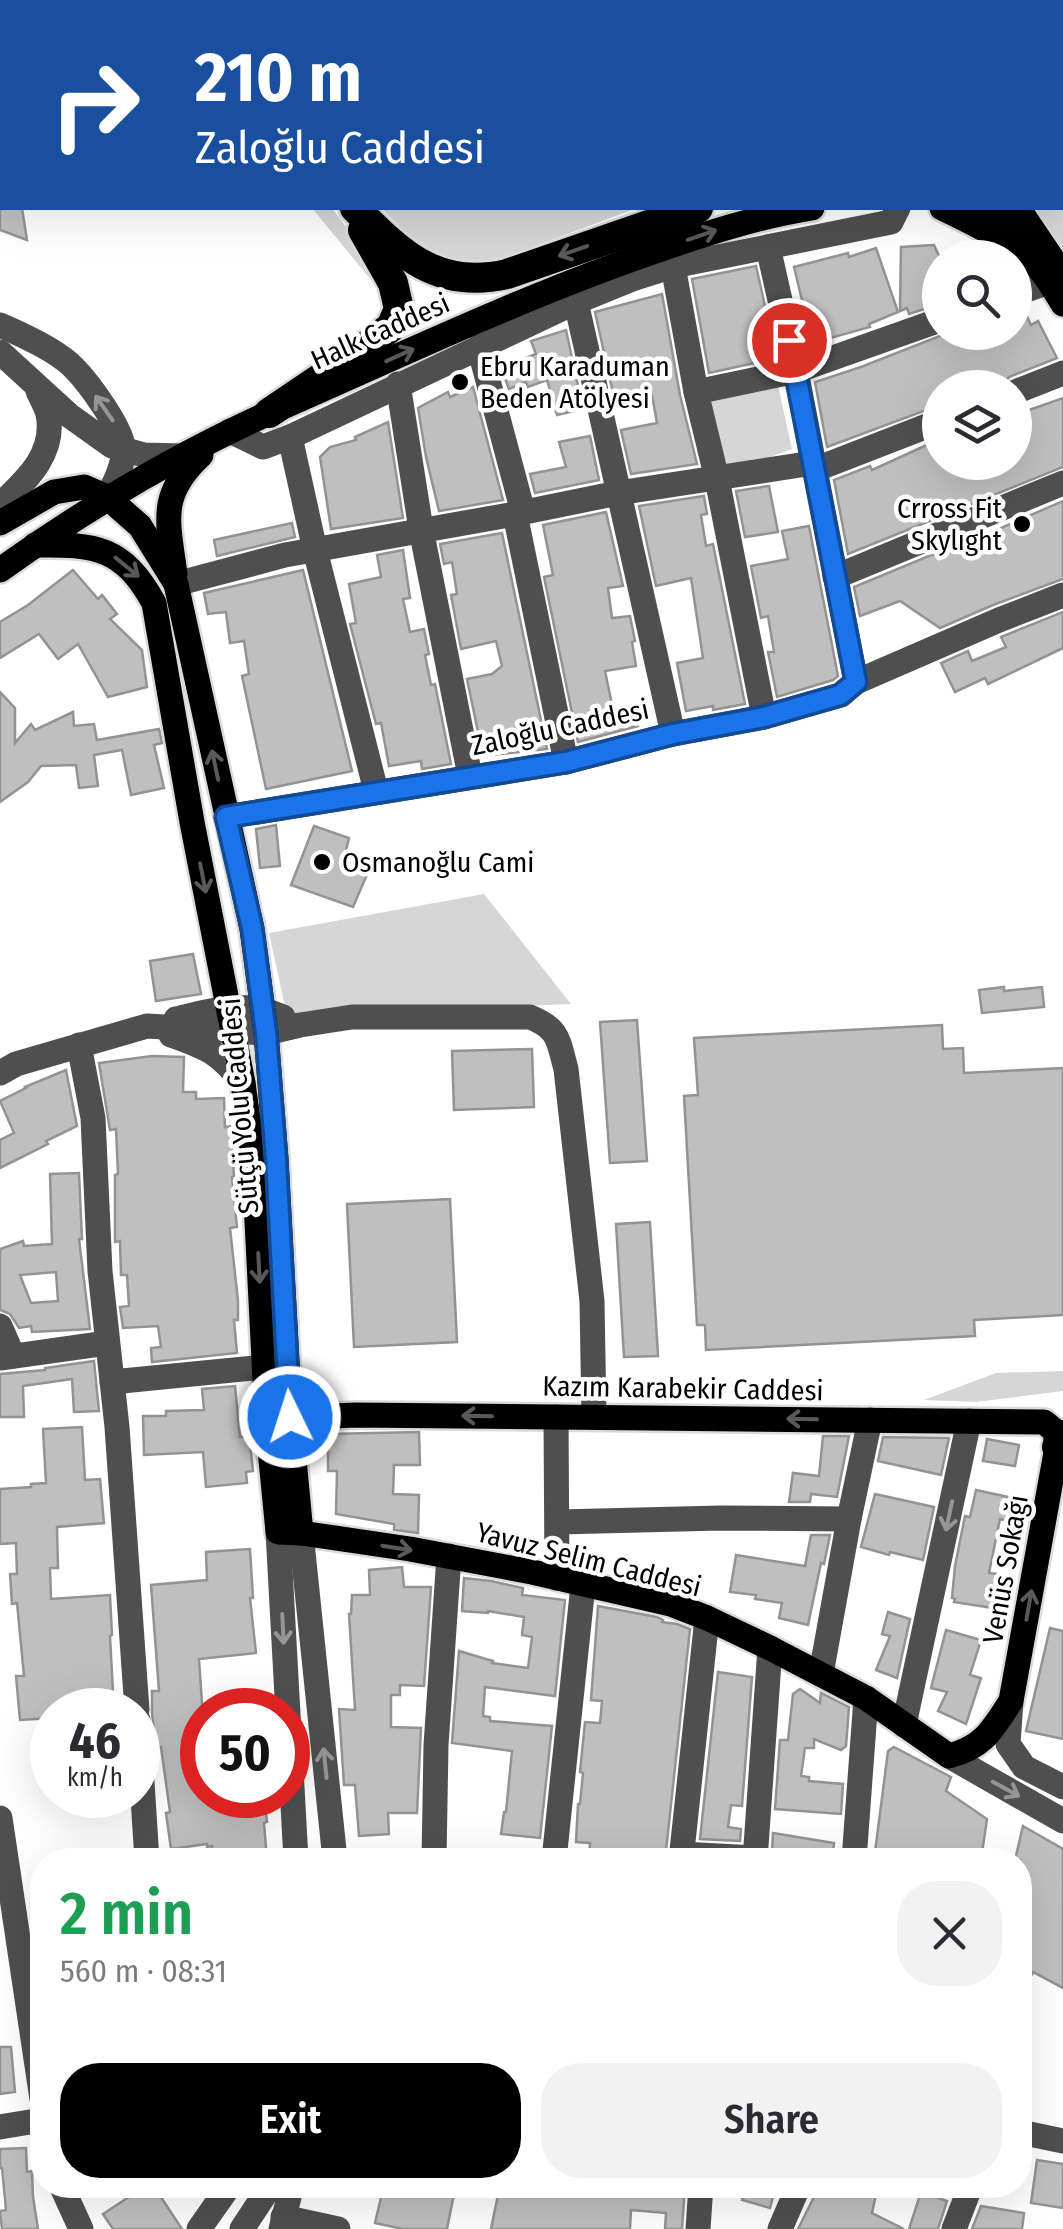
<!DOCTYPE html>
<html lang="en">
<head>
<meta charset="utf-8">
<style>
	body { margin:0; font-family:"Fira Sans Condensed",sans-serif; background:#f2f2f3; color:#2b2b33; height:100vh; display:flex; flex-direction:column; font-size:38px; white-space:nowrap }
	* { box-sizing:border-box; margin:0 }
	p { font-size:32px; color:#7c7c81 }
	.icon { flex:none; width:55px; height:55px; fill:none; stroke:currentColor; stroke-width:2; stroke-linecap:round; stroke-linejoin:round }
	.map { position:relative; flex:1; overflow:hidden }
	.drawer { position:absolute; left:30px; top:1848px; width:1002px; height:350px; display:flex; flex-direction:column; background:#fff; border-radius:40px; box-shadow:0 10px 40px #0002 }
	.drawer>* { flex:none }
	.banner { position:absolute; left:0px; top:0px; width:1065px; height:210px; box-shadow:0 10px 40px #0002; background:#1a4fa0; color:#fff; overflow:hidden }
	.controls { position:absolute; left:922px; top:240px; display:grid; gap:20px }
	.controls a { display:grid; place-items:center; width:110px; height:110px; border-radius:50%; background:#fff; box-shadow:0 10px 40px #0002; font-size:50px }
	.speed { position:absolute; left:30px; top:1688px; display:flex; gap:20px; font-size:50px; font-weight:700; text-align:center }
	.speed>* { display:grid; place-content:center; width:130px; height:130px; border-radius:50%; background:#fff; box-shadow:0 10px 40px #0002; line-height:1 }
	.speed small { font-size:25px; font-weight:400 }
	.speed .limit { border:15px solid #d22; background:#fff; color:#111 }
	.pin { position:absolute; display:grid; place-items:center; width:85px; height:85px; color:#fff; margin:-42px; border:5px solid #fff; border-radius:50%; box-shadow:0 2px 10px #0007 }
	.me { position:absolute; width:110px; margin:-55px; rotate:356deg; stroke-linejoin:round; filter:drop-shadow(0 0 8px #0008) }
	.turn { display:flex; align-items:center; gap:35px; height:210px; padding:0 30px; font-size:45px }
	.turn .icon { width:130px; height:130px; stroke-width:2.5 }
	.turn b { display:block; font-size:70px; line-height:85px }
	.round { display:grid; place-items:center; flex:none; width:105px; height:105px; border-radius:40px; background:#f2f2f3 }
	.summary { display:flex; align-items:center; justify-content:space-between; height:170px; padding:0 30px }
	h1 { font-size:60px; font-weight:600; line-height:75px; color:#1e9e55 }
	.button { display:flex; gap:20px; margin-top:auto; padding:20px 30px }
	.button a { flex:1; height:115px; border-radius:40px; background:#000; color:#fff; font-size:40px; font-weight:600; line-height:115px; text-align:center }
	.button a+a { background:#f2f2f3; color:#2b2b33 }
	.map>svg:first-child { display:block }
	.green { fill:#d6d6d6 }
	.building { fill:#bfbfbf; stroke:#939393; stroke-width:2.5; fill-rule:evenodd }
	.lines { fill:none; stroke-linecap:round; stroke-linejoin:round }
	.major-casing { stroke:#dbdbdb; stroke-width:30 }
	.highway-casing { stroke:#dbdbdb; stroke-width:35 }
	.minor { stroke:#4f4f4f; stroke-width:25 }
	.major { stroke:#000; stroke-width:25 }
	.highway { stroke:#000; stroke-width:30 }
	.oneway { stroke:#595959 }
	.oneway2 { stroke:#959595 }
	.route-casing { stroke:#114b97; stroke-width:25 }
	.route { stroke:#1a73e8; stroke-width:18 }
	.poi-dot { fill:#000; stroke:#fff; stroke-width:4 }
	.labels { text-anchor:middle; stroke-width:9; stroke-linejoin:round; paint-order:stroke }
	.street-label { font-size:28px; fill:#000; stroke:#fff }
	.poi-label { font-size:28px; fill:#000; stroke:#fff; text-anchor:start }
</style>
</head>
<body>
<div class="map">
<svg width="1063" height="2229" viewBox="0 0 1063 2229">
	<rect width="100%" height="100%" fill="#fff"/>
	<g class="green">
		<polygon points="269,0 458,0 465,2 269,2"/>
		<polygon points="563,0 774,0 778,2 570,2"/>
		<polygon points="1063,125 1063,263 1029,208 1062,208"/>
		<polygon points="312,208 332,208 386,281 385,297"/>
		<polygon points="381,208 637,208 482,266 448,258 417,244"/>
		<polygon points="777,381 792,449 729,472 704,397"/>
		<polygon points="484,894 571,1004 287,1016 269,933"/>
		<polygon points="1063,1371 1063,1391 976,1402 924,1400 996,1373"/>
	</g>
	<g class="building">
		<polygon points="0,208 22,208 27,240 0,230"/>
		<polygon points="934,245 940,258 940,275 934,277 940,304 909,314 907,308 900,311 901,247"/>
		<polygon points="876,248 898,312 869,324 870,327 809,344 802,318 806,317 794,267 848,253 849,257"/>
		<polygon points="756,266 767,315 764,315 770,344 773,344 777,358 709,373 692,279"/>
		<polygon points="662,294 680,395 697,464 631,474 621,430 657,423 652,395 615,402 595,312"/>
		<polygon points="1023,308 1031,325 1038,321 1057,358 1009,377 1000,388 940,388 940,405 827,447 815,382 861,367 950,332 1015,332 1015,310"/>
		<polygon points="566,330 583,409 557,415 547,380 528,387 526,382 509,389 501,368 536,354 531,341"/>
		<polygon points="473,387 503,500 439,511 426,457 418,408 448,392 450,397"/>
		<polygon points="1063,398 1063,467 848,554 834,480 870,466 872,470 940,439 940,462 1015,462 1015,415"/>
		<polygon points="388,422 403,518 331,529 320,457 330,447 356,440 355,437"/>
		<polygon points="590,436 599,480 535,493 530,474 566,467 559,442"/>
		<polygon points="769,486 778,532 745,537 736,491"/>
		<polygon points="704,496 707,514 701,515 706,546 713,544 745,704 713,710 713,706 686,711 677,663 703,658 691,578 656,586 639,506"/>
		<polygon points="1063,501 1063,579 993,605 940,628 900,601 860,616 854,587 984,533 985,535"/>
		<polygon points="606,512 623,586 608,588 612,618 630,616 635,641 632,642 636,666 605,671 614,714 635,709 638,726 578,742 544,577 553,575 543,525"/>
		<polygon points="292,523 295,537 217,556 214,540"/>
		<polygon points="809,526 838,676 833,680 777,697 768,652 774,652 768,616 761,618 751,566 788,559 782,531"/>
		<polygon points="502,533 547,749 483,756 467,679 492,674 502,666 496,641 461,649 451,595 457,594 452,562 444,564 440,544"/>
		<polygon points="403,550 410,598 403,599 410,632 424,629 429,654 425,655 431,685 435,684 451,764 422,769 421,761 389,766 381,723 376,724 350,624 356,623 349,584 381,577 377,555"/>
		<polygon points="73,570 98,599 102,595 117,614 110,619 142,650 147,687 108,697 78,644 58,659 39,634 0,658 0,622 28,605"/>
		<polygon points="303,570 352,771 266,789 242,676 249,674 244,641 230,643 226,612 208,614 204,593"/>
		<polygon points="1063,612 1063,648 988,684 985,678 955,692 941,663 968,651 972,661 1006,647 1001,637"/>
		<polygon points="0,692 15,708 15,743 31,724 35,730 73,712 74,726 94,724 97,740 159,729 162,743 154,745 164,788 131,795 122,750 94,755 98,786 79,788 76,765 41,766 28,782 0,802"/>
		<polygon points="276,825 280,866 260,868 256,829"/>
		<polygon points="314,826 349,838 344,859 369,870 353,907 291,885"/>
		<polygon points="193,954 201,994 156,1001 150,961"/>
		<polygon points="1004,987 1004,991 1042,987 1044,1007 982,1013 979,990"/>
		<polygon points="637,1020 647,1161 610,1163 600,1022"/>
		<polygon points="942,1025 943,1049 963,1048 964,1073 1063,1068 1063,1315 974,1320 975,1336 706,1350 705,1325 697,1325 684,1096 698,1095 694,1038"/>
		<polygon points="532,1049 534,1107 454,1110 452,1051"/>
		<polygon points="152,1056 184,1057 183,1092 196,1092 196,1099 224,1098 225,1127 233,1126 235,1147 232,1147 234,1176 232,1177 237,1227 230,1228 238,1301 238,1320 234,1320 237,1353 152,1362 151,1348 161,1347 158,1326 123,1328 120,1307 129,1306 127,1275 121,1275 120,1241 115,1242 115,1175 118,1174 116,1129 110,1130 99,1063"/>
		<polygon points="66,1070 77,1126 46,1141 48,1144 0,1168 0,1140 14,1133 0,1101 26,1088 25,1087"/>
		<path d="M79,1173L82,1239H79L90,1329L32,1332L31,1326L19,1328L10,1314L0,1310V1249L23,1241L24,1246L52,1244L50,1174ZM56,1272L58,1301L31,1303L20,1275Z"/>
		<polygon points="450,1199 457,1342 354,1347 347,1204"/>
		<polygon points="650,1222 658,1356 624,1357 616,1224"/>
		<polygon points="94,1361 99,1411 74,1412 72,1379 23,1386 24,1417 0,1417 0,1374 45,1370 45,1368"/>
		<polygon points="235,1386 240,1437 249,1436 253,1471 246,1472 247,1483 206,1487 203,1452 144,1455 143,1416 166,1416 166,1411 204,1410 202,1389"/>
		<polygon points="82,1427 85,1480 100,1479 104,1523 57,1527 58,1568 50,1568 51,1599 110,1595 112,1635 110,1636 113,1692 111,1692 111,1710 51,1710 52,1718 20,1720 16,1676 24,1676 17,1603 12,1604 10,1574 17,1574 16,1543 0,1544 0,1489 31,1487 31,1484 46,1483 43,1429"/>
		<polygon points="419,1432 420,1465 394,1465 393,1494 419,1495 418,1533 394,1530 394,1524 336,1514 337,1471 328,1471 328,1434"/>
		<polygon points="823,1436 849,1436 837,1497 811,1494 810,1502 789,1502 793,1473 819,1476"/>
		<polygon points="883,1437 949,1438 941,1475 878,1461"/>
		<polygon points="987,1439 1019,1445 1015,1466 983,1461"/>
		<polygon points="976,1490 1013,1498 1008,1521 1000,1519 989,1573 998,1574 993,1608 954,1602 955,1599 952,1598 955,1566 965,1516 970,1517"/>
		<polygon points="875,1494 934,1507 923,1560 890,1552 889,1555 861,1547"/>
		<polygon points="811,1535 830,1535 824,1564 821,1563 808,1625 779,1618 782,1603 755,1599 756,1595 730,1592 736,1555 805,1566"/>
		<polygon points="250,1549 253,1598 250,1598 256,1653 199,1659 202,1703 202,1712 199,1713 199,1736 202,1762 202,1795 264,1795 267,1822 264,1823 267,1860 214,1860 212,1846 207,1847 207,1844 171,1849 166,1813 170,1812 161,1747 156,1748 152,1713 152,1691 159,1691 151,1585 207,1580 206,1552"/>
		<polygon points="402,1567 404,1587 431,1587 424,1686 400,1685 400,1695 391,1695 391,1727 421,1728 417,1813 388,1813 389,1834 359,1836 355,1785 344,1785 339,1709 355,1710 349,1614 351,1614 352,1595 370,1595 369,1570"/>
		<polygon points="464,1578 491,1581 523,1588 522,1595 565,1600 555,1696 485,1687 483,1716 490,1717 490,1721 552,1726 540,1838 501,1834 504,1812 506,1812 512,1751 452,1743 459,1651 493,1661 492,1663 528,1668 532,1637 522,1635 524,1617 488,1611 488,1613 462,1611"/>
		<polygon points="598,1606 657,1617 663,1620 662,1622 677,1624 690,1629 665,1860 589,1858 590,1843 576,1842 578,1804 580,1804 583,1773 580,1772 585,1722 600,1723 602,1701 591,1700"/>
		<polygon points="888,1612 910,1619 897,1678 876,1670 890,1636 882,1634"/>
		<polygon points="1050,1628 1063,1631 1063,1739 1026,1731"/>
		<polygon points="946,1630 981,1640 970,1675 981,1678 966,1724 938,1711 947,1692 931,1688"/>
		<polygon points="718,1672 752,1677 742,1806 731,1805 728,1827 741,1829 740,1841 700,1839"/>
		<polygon points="800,1689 820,1703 821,1693 849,1707 846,1746 841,1750 814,1739 814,1748 805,1748 801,1776 809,1777 809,1781 843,1784 841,1814 775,1809 780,1740 788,1740 793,1694"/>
		<polygon points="894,1747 951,1777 946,1791 987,1819 981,1860 874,1860 888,1751"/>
		<polygon points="1023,1826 1063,1849 1063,1988 1033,1972 1020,1998 1020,1860 1015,1860"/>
		<polygon points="773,1833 834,1843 832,1860 804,1860 772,1855"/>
		<polygon points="0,2047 11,2047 15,2092 0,2094"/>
		<polygon points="26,2148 27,2172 32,2171 33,2197 38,2229 2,2229 0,2211 6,2210 2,2168 0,2168 0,2149"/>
		<polygon points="1037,2160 1063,2164 1063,2208 1031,2203"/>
		<polygon points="147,2185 153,2185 182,2229 113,2229 103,2214"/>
		<polygon points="384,2185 403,2185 420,2189 420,2187 454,2194 447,2229 403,2229 375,2223"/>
		<polygon points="500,2185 685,2185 682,2229 665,2229 666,2213 631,2210 630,2229 491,2229"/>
		<polygon points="747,2185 776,2185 770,2208 742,2200"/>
		<polygon points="820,2185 878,2185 872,2213 904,2229 798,2229"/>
		<polygon points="921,2192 947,2201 938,2229 909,2229"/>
		<polygon points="981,2206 1024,2213 1022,2229 972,2229"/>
	</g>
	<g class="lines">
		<defs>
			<g id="major">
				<path d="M942,208C965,219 1012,242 1030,259C1044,272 1053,288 1063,304"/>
				<polyline points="0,523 54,492 84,487 107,497 140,526 176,584 252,929 266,1033 276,1159 290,1417 301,1533"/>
				<path d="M35,545C96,544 123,547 154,603L192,822L243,1083L254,1163L267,1419L278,1532L301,1533L410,1549L532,1572L671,1604L707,1618L770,1648L866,1698L949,1756C984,1747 992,1730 1011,1701L1057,1447L1055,1431L1044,1422L355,1415L267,1419"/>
				<path d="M0,570C84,510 174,456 269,413C395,358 520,298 650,253C704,234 756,217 812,208"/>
				<path d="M175,574C168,521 158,495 201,455"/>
			</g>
			<g id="highway">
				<polyline points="244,0 244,2"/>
				<polyline points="526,0 533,2"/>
				<polyline points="804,0 808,2"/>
				<polyline points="844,0 850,2"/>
				<polyline points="922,0 927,2"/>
				<polyline points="999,0 1005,2"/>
				<polyline points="1062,29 1063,29"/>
				<polyline points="1062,65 1063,65"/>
				<polyline points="1062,98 1063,98"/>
				<path d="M355,208C401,254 437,290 507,274L698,208"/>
				<polyline points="978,208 997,220 1029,257"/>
				<polyline points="1015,208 1063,279"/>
				<polyline points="269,413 352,357 391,327 399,309 393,283 363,230"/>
				<polyline points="1057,1447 1063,1435"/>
			</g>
		</defs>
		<use href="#major" class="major-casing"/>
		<use href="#highway" class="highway-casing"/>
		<g class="minor">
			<polyline points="768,247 796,371 856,682"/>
			<polyline points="673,266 696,392 717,479 764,717"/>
			<polyline points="1015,294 1049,282"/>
			<polyline points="576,302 673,734"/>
			<path d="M0,325C21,334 59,352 74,368C89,383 120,426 123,446C125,463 115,483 107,497"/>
			<polyline points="479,347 523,512"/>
			<polyline points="0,352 70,416 112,446 144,455 182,456"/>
			<polyline points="398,384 421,529 470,776"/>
			<polyline points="696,392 796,371 940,320"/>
			<polyline points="1015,392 1063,373"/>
			<polyline points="230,431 263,447 290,437 576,302 635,278 673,266 891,222 898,208"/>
			<polyline points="290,437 315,550 376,791"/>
			<polyline points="814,470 940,421"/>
			<path d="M0,505C26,480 56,454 48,414C46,406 41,398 38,391"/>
			<polyline points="515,514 566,762"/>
			<polyline points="835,577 1063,483"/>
			<polyline points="176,584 285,555 515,514 618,493 813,463"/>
			<polyline points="226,817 566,762 673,734 764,717 841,695 856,682 999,620 1063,595"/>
			<path d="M176,1019C216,1009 244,1000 283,1017"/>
			<path d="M171,1035C207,1048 218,1051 243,1083"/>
			<polyline points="79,1045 93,1118 100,1271 117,1427 137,1710"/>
			<path d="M0,1073L16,1064L147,1026L266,1033L300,1025L352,1017H530C560,1029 558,1041 566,1069L592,1301L594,1417"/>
			<polyline points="0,1326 13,1356"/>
			<polyline points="0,1358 107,1343"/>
			<polyline points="112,1382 264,1367"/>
			<polyline points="556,1417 557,1578"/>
			<polyline points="558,1522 721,1518 849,1519"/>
			<polyline points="278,1532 296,1860"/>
			<polyline points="301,1533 335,1860"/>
			<polyline points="821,1674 849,1519 870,1420"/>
			<polyline points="1011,1701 1008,1744 1024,1767 1063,1787"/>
			<polyline points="138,1720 147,1860"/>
			<polyline points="904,1725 969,1421"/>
			<polyline points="949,1756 1063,1821"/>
			<polyline points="0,1818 42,2099"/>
			<polyline points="681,1854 755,1858"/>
			<polyline points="434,1860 436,1745 449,1556"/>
			<polyline points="554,1860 583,1585"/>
			<polyline points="681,1860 707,1618"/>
			<polyline points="755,1860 770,1648"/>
			<polyline points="854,1860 866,1698"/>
			<polyline points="0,2127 42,2120"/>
			<polyline points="1020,2132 1063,2141"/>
			<polyline points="61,2185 81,2229"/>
			<polyline points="283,2217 338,2229"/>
			<polyline points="199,2229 230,2185"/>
			<polyline points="242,2229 271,2185"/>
			<polyline points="281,2229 292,2185"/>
			<polyline points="698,2229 701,2185"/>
			<polyline points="780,2229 799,2185"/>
			<polyline points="954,2229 971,2185"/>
		</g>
		<use href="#major" class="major"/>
		<use href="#highway" class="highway"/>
	</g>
	<defs><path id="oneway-shaft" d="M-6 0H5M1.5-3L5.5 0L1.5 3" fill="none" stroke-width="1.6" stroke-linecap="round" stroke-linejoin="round" transform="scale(2.5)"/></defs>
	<g class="oneway">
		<use href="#oneway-shaft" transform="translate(702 235) rotate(-19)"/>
		<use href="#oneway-shaft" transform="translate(573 251) rotate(161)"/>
		<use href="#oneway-shaft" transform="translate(400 355) rotate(-24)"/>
		<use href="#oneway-shaft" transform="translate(127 567) rotate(39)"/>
		<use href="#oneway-shaft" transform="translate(215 765) rotate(-102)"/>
		<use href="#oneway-shaft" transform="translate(203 878) rotate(79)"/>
		<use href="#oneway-shaft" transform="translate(259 1268) rotate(87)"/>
		<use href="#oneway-shaft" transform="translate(477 1416) rotate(-179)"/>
		<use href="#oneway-shaft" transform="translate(802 1419) rotate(-179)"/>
		<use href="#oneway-shaft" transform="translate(397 1548) rotate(9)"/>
		<use href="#oneway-shaft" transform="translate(1029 1605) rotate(-80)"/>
	</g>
	<g class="oneway2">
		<use href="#oneway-shaft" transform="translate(104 408) rotate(-125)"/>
		<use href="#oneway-shaft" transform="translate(949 1516) rotate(102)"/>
		<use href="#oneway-shaft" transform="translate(283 1629) rotate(87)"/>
		<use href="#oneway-shaft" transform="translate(325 1763) rotate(-96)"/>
		<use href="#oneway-shaft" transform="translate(1006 1789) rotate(29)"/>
	</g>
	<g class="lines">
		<defs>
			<polyline id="route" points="290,1417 276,1159 266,1033 252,928 226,817 566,762 673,734 764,717 840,695 856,682 789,340"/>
		</defs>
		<use href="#route" class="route-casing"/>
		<use href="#route" class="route"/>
	</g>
	<g class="poi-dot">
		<circle cx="460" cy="382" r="10"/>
		<circle cx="1022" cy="524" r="10"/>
		<circle cx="322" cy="862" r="10"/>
	</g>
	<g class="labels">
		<g class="street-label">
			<text transform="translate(380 331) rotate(-24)" y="10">Halk Caddesi</text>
			<text transform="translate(560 727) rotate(-12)" y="10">Zaloğlu Caddesi</text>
			<text transform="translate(239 1106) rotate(-95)" y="10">Sütçü Yolu Caddesi</text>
			<text transform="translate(683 1388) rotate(1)" y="10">Kazım Karabekir Caddesi</text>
			<text transform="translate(589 1559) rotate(14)" y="10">Yavuz Selim Caddesi</text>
			<text transform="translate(1005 1569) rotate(-80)" y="10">Venüs Sokağı</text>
		</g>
		<g class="poi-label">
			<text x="480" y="376">Ebru Karaduman<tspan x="480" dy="32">Beden Atölyesi</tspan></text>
			<text x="1002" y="518" text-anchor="end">Crross Fit<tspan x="1002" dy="32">Skylıght</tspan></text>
			<text x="342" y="872">Osmanoğlu Cami</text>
		</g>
	</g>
</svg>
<div class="controls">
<a><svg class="icon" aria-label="search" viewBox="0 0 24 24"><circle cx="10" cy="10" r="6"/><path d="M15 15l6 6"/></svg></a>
<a><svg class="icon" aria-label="layers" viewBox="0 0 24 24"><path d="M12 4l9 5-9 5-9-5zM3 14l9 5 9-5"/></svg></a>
</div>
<div class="speed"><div>46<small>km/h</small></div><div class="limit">50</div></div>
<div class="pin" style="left:789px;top:340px;background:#d93025"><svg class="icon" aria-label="arrive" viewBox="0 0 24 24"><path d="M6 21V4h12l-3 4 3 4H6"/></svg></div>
<svg class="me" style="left:290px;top:1417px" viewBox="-20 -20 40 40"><circle r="17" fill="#1a73e8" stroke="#fff" stroke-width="3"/><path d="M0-11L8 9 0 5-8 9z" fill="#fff"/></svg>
<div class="banner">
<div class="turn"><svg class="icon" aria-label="right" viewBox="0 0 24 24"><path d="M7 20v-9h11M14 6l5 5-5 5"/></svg><div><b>210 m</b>Zaloğlu Caddesi</div></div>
</div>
<section class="drawer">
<div class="summary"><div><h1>2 min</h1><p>560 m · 08:31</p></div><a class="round"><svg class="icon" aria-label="close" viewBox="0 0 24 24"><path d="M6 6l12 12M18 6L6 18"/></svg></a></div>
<div class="button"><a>Exit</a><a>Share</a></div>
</section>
</div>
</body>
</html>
